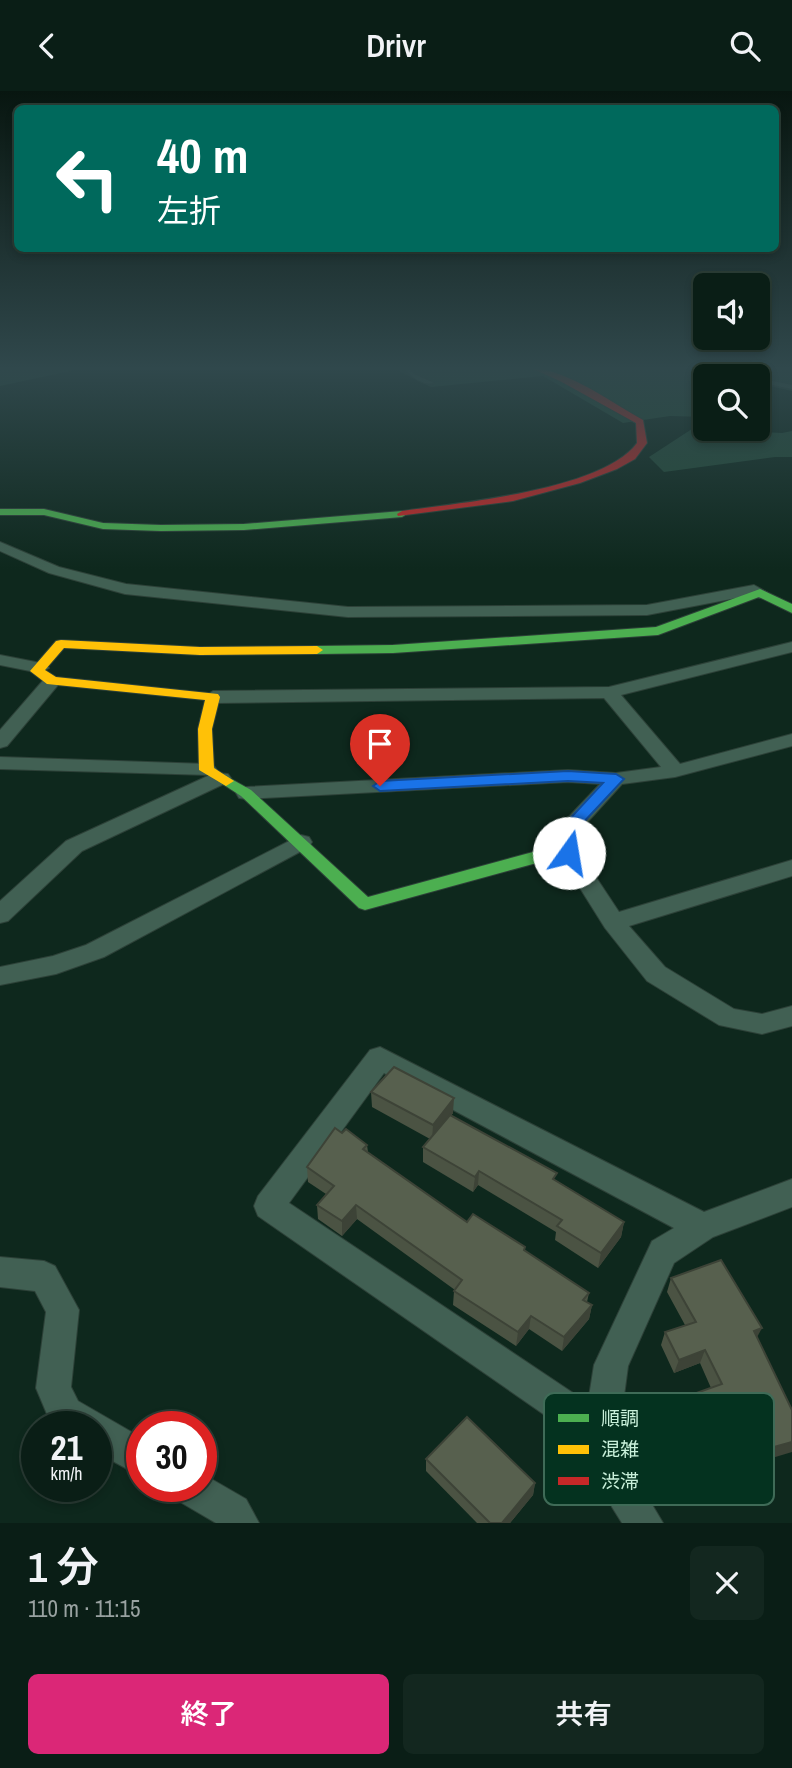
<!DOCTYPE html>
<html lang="ja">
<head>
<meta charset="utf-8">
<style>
	body { margin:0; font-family:"Archivo Narrow","Noto Sans JP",sans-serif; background:#13271f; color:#f1f3f6; height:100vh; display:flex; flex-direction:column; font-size:26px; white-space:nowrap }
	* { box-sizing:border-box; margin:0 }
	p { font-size:23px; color:#99a2a1 }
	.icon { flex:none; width:38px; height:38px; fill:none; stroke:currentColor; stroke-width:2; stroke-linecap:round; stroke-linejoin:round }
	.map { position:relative; height:1432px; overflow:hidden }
	.details { display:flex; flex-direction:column; background:#0a1e16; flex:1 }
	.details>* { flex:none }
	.hud { position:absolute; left:14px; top:14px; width:765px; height:147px; border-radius:10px; box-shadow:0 4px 10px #0003,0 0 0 2px #2a3c35; background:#00695c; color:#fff; overflow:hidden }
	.fabs { position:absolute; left:693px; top:182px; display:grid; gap:14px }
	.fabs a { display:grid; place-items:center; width:77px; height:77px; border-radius:10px; background:#0a1e16; box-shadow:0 4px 10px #0003,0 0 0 2px #2a3c35; font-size:35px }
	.speed { position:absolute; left:21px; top:1320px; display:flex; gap:14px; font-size:35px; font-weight:700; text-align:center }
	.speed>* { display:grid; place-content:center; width:91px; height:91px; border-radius:50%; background:#0a1e16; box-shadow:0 4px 10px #0003,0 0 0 2px #2a3c35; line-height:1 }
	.speed small { font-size:18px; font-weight:400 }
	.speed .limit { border:10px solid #d22; background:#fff; color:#111 }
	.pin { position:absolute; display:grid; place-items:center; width:60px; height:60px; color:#fff; margin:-72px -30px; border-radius:50% 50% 50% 0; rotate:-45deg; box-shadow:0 0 7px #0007 }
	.pin .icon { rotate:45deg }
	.me { position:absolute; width:77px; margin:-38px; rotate:13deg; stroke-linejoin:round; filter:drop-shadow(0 0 5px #0008) }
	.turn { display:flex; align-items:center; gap:24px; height:147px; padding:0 28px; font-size:32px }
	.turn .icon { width:91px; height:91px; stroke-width:2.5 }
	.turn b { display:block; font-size:49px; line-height:60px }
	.round { display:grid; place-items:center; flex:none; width:74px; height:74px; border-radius:10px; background:#13271f }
	.summary { display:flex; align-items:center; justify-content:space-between; height:119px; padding:0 28px }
	h1 { font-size:42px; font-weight:600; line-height:52px }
	.primary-button { display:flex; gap:14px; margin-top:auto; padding:14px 28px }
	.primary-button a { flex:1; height:80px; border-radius:10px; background:#db2777; color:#fff; font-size:28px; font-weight:600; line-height:80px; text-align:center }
	.primary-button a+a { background:#13271f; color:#f1f3f6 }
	header { display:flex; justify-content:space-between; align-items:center; height:91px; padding:0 28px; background:#0a1e16; font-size:32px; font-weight:600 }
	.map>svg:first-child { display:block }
	.green { fill:#244c39 }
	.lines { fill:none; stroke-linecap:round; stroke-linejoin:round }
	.lane-casing { stroke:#2d4138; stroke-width:2 }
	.street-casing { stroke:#2d4138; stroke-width:2 }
	.fast-casing { stroke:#2d4138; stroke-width:2 }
	.slow-casing { stroke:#2d4138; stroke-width:2 }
	.jam-casing { stroke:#2d4138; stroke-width:2 }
	.lane { fill:#416053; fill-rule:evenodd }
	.street { fill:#416053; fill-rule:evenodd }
	.fast { fill:#4caf50; fill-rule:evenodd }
	.slow { fill:#ffc107; fill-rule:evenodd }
	.jam { fill:#c62828; fill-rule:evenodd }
	.wall { fill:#4b5343 }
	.shaded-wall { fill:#3d4337 }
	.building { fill:#57604e; stroke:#3d4337; stroke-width:2 }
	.route { fill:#1a73e8; stroke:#114b97; stroke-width:2 }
	.key { fill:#04321f; stroke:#3f6b57; stroke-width:2 }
	.key-label { font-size:19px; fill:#c9f0da }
</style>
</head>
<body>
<header><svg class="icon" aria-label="back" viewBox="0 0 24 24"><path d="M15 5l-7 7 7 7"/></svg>Drivr<svg class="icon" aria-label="search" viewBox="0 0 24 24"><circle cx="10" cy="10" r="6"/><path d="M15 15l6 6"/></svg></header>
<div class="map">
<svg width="792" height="1432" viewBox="0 0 792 1432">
	<rect width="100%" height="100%" fill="#0e281d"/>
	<g class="green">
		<polygon points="0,278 80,278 0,295"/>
		<polygon points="395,278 792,278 792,300 770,295 758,302 758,285 705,285 705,326 670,325 623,332 543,285 431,296"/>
		<polygon points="698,334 705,334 705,338 782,342 792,340 792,366 775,366 664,381 649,366"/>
	</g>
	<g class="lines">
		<defs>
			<g id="lane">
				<path d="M405,278H411L414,283L434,292C424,295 411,286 405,278Z"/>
				<polygon points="701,278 711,278 743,285 733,285"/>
				<polygon points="758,287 792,294 792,298 758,291"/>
			</g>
			<g id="street">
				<polygon points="0,451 59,476 126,493 348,516 647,514 754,494 768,502 760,507 752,504 647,524 348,526 125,503 49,482 0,460"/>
				<polygon points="792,551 792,561 621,604 680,673 792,643 792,655 675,686 622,693 583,736 580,762 619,821 792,769 792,785 629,835 665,876 734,918 762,923 792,915 792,935 762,943 719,934 647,890 605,837 558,762 561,734 600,693 568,691 246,708 239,707 236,702 239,697 246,696 568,679 616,682 661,676 604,607 213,612 204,606 213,600 609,596"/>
				<polygon points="0,564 46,573 49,577 40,582 0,574"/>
				<polygon points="52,585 61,590 58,594 7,655 0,657 0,639 46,586"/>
				<polygon points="0,666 207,673 214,675 217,679 215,682 228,683 231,687 228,691 82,760 8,830 0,832 0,810 66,750 210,684 0,678"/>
				<polygon points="301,744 309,746 312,751 309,756 104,866 56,883 0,894 0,876 53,865 86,854"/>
				<path d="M380,956L704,1121L792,1088V1116L713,1146L674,1172L628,1275L619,1342L638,1390L663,1432H622L612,1416L588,1354L258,1125L254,1115L258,1105L370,959ZM384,982L674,1137L652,1150L594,1274L588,1312L289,1112Z"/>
				<polygon points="0,1166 44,1170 55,1175 79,1219 71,1296 78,1310 142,1347 142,1386 96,1361 96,1335 52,1335 36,1297 46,1221 35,1200 0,1196"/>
				<polygon points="201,1382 246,1408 259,1432 216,1432 175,1408 170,1395 201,1395"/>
			</g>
			<g id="fast">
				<polygon points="0,418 44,418 103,432 161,434 244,433 402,420 407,423 402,426 244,439 161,440 103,438 44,424 0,424"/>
				<polygon points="760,498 792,513 792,522 759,506 658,544 393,562 317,563 311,559 317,555 393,554 656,536"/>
				<polygon points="226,685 251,699 368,806 533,761 569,757 577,762 569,767 533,773 365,819 359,817 241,705 218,690 221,687"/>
			</g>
			<polygon id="slow" points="61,549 200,556 317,555 323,559 317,563 200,564 64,557 45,579 56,586 218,603 220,606 212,638 214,677 234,690 226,695 199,679 198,638 205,609 47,593 30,580 56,550"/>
			<path id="jam" d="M533,278C565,277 614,313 643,329L647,352L635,368L617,378L580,392L513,410L398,425L397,423L402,420C459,412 603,399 637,352L636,332L560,290Z"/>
		</defs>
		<use href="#lane" class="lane-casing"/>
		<use href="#street" class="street-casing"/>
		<use href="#fast" class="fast-casing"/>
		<use href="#slow" class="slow-casing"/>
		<use href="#jam" class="jam-casing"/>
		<use href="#lane" class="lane"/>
		<use href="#street" class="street"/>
		<use href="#fast" class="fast"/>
		<use href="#slow" class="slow"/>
		<use href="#jam" class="jam"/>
	</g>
	<g class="wall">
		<polygon points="371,1001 453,1022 451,1025 624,1131 621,1146 598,1177 555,1149 556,1141 478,1094 473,1101 423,1071 423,1056 430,1048 372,1016"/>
		<polygon points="367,1054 368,1061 467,1131 525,1160 589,1202 587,1211 592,1214 589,1228 562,1260 529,1238 516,1255 453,1214 454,1200 455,1199 357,1128 342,1145 318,1128 317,1114 326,1103 308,1091 307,1076"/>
		<polygon points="671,1187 757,1247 725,1381 722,1386 666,1409 630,1337 634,1324 711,1297 700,1272 674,1282 661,1254 665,1241 685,1234 667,1201"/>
		<polygon points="426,1368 535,1392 533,1404 510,1432 477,1432 426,1380"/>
	</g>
	<g class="shaded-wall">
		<polygon points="454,1007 453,1022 432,1049 433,1034"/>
		<polygon points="479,1080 478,1094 473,1101 475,1086"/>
		<polygon points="356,1114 357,1128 342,1145 342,1130"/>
		<polygon points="624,1131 621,1146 598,1177 601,1162"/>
		<polygon points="592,1214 589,1228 562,1260 564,1246"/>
		<polygon points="531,1225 529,1238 516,1255 518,1241"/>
		<polygon points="762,1237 755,1250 754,1240"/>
		<polygon points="705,1259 700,1272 674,1282 679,1269"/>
		<polygon points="792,1351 792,1361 725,1381 722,1386 666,1409 671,1396 726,1369"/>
		<polygon points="535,1392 533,1404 510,1432 502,1432"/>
	</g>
	<g class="building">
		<polygon points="394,976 454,1007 433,1034 371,1001"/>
		<polygon points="450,1024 557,1082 553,1088 624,1131 601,1162 557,1135 562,1129 479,1080 475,1086 423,1056"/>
		<polygon points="335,1037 342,1042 346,1038 367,1054 363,1058 467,1131 473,1123 525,1156 524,1159 589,1202 583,1209 592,1214 564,1246 531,1225 518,1241 454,1200 462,1189 356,1114 342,1130 317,1114 334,1095 307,1076"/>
		<polygon points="721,1169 762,1237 754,1240 792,1319 792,1351 726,1369 728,1373 671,1396 634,1324 722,1293 705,1259 679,1269 665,1241 696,1231 671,1187"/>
		<polygon points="467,1326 535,1392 502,1432 490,1432 426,1368"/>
	</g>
	<linearGradient id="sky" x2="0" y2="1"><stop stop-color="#081610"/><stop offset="0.58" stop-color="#30484c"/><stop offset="1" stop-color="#30484c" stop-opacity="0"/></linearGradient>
	<rect width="792" height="478" fill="url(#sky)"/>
	<polygon class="route" points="568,680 616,683 624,688 580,735 577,762 569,768 560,762 564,734 603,692 568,690 380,700 373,695 380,690"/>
	<rect x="544" y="1302" width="230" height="112" rx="10" class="key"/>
	<rect x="558" y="1323" width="31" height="8" fill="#4caf50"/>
	<rect x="558" y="1354" width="31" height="9" fill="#ffc107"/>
	<rect x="558" y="1386" width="31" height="8" fill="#c62828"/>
	<g class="key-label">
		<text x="601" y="1334">順調</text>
		<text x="601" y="1365">混雑</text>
		<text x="601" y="1397">渋滞</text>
	</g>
</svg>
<div class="fabs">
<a><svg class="icon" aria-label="sound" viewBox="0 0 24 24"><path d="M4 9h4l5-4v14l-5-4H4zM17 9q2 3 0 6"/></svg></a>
<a><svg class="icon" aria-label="search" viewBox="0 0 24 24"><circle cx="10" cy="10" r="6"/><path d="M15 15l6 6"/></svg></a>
</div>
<div class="speed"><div>21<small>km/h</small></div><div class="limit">30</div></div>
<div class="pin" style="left:380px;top:695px;background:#d93025"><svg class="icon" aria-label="arrive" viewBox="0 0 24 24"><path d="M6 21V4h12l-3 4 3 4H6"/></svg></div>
<svg class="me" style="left:569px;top:762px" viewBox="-20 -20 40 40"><circle r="19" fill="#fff"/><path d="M0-13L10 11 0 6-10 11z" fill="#1a73e8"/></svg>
<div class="hud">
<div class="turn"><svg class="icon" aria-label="left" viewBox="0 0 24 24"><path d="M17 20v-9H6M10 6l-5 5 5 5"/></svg><div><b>40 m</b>左折</div></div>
</div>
</div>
<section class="details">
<div class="summary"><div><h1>1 分</h1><p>110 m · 11:15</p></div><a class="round"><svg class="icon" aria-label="close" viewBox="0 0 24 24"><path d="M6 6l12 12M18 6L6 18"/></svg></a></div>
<div class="primary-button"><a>終了</a><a>共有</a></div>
</section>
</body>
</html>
